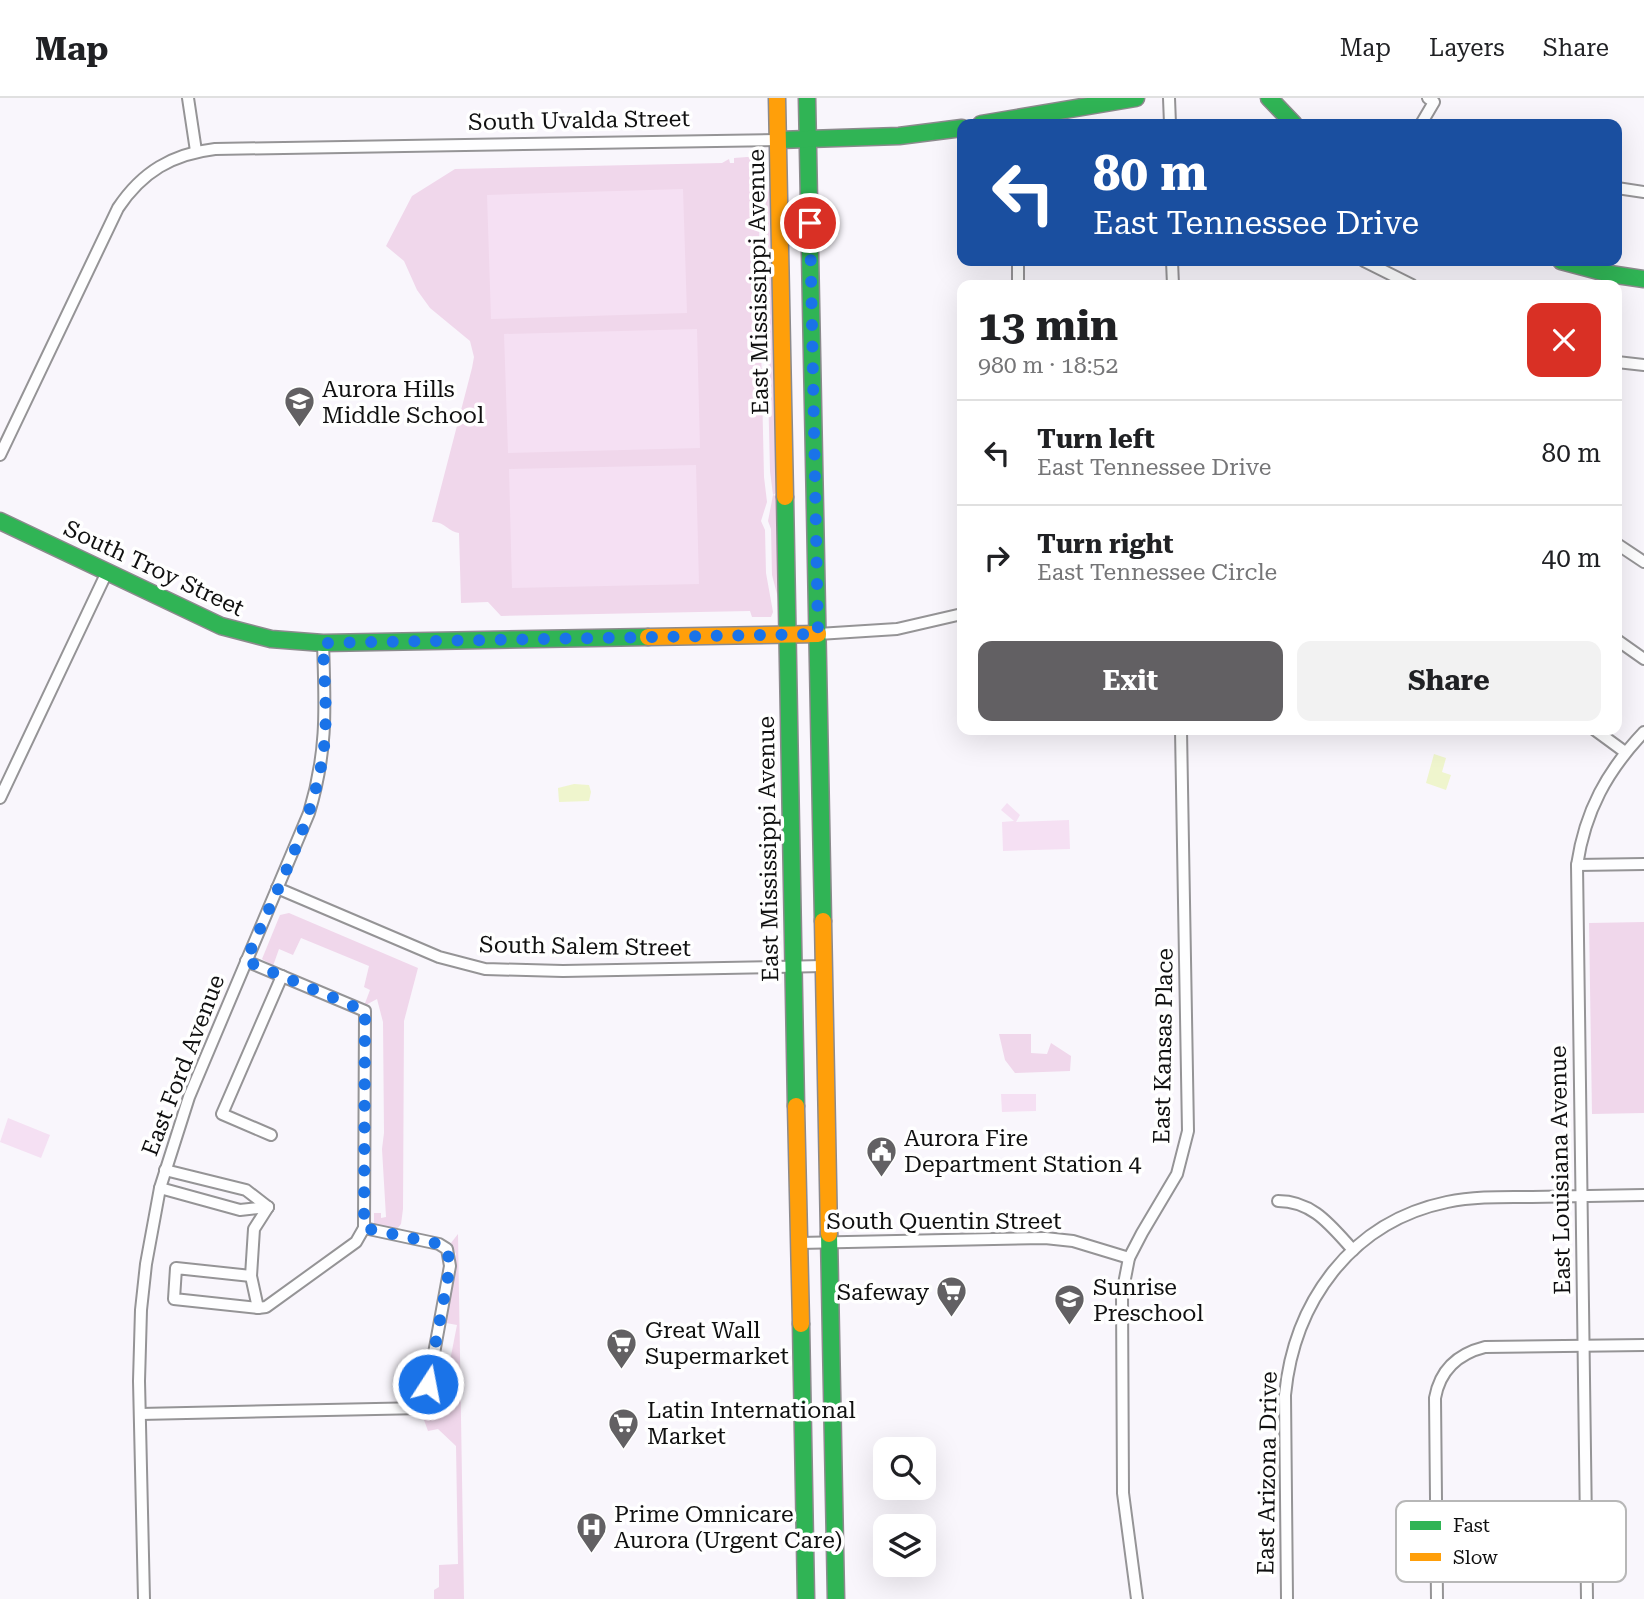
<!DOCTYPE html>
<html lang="en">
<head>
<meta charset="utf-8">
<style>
	body { margin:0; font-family:"Roboto Serif",serif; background:#f2f2f2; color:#202124; height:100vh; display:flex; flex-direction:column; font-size:26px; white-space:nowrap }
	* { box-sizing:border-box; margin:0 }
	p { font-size:23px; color:#757577 }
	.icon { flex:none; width:38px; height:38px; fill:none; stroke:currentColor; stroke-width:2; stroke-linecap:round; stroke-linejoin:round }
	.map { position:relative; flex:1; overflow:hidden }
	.sheet { position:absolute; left:957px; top:182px; width:665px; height:455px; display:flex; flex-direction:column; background:#fff; border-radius:14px; box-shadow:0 7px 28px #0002 }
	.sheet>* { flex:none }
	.top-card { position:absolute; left:957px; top:21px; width:665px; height:147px; border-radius:14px; box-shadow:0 7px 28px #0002; background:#1a4fa0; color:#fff; overflow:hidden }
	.tools { position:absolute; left:873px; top:1339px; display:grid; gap:14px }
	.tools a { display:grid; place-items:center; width:63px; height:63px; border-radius:14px; background:#fff; box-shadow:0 7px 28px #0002; font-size:35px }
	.pin { position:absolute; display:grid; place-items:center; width:60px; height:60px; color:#fff; margin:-30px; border:4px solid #fff; border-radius:50%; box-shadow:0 2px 7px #0007 }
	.me { position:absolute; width:77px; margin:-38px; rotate:11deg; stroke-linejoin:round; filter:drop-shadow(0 0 5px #0008) }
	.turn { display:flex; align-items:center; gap:24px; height:147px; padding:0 21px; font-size:32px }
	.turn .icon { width:91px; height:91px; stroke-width:2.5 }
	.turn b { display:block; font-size:49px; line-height:60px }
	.round { display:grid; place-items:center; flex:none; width:74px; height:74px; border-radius:14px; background:#f2f2f2 }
	.summary { display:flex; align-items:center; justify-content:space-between; height:119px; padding:0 21px }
	h1 { font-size:42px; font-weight:700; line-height:52px }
	.button { display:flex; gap:14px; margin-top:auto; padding:14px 21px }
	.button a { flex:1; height:80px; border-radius:14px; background:#626063; color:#fff; font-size:28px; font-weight:700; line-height:80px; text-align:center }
	.button a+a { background:#f2f2f2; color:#202124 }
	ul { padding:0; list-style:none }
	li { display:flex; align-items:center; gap:21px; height:105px; padding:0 21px; border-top:2px solid #e0e0e0 }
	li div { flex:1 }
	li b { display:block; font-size:26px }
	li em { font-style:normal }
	header { display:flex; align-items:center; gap:42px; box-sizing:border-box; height:98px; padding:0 35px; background:#fff; border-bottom:2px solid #e0e0e0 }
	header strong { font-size:33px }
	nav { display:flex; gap:38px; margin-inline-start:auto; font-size:24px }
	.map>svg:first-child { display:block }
	.green { fill:#f0d7eb }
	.pitch { fill:#f5e0f3 }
	.water { fill:#eff5cd }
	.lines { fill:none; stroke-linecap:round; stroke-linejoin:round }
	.street-casing { stroke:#959496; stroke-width:14 }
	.fast-casing { stroke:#8c8a8d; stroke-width:19 }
	.slow-casing { stroke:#8c8a8d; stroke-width:19 }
	.street { stroke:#fefeff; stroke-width:10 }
	.fast { stroke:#30b455; stroke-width:16 }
	.slow { stroke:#ff9f0a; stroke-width:16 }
	.route { stroke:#1a73e8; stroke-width:12; stroke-dasharray:0 21.6 }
	.labels { text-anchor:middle; stroke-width:7; stroke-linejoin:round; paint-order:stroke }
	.street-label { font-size:23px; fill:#101010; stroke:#fff }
	.poi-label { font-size:23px; fill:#101010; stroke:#fff; text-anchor:start }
	.key { fill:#fff; stroke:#b7b7b7; stroke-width:2 }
	.key-label { font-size:19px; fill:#101010 }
</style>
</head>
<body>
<header>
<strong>Map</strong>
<nav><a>Map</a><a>Layers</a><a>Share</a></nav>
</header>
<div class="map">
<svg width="1644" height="1501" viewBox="0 0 1644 1501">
	<rect width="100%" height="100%" fill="#f9f6fc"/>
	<g class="green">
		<path d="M760,58L766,66L759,106L760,217L758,230L761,246L764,379L767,404L761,423L765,432L766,475L773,514L771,519H752L750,513L501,518L488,504L461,505L459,435C449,434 444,423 432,424L472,270L474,259L470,243L430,210L417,192L404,163L386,148L412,98L455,71L722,65L729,61L730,65H734V60Z"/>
		<polygon points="770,85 776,395 773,397 776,398 778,500 772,477 771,431 768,423 773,397 770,373 767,247 764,231 766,208 765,109"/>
		<polygon points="289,815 418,870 404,923 403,1111 401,1126 397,1131 379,1131 374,1129 374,1115 381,1115 381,1120 386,1119 382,1051 384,1035 383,924 377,901 364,908 370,892 364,889 369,868 301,840 293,857 279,851 273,868 262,861 280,817"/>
		<polygon points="1644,824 1644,1015 1592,1016 1589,825"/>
		<polygon points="999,936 1031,936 1031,955 1047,956 1051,945 1071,958 1070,973 1015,975 1005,962"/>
		<polygon points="458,1136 464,1501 434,1501 434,1492 439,1489 439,1467 458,1466 456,1348 438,1331 428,1333 424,1322 432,1308 438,1270 448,1273 457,1227 446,1225 456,1164 456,1156 451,1145"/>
	</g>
	<g class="pitch">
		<polygon points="683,91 687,215 491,221 487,97"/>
		<polygon points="697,231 700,350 508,355 504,236"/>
		<polygon points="696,367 699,486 512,490 509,371"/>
		<polygon points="1007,705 1020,717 1016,724 1069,722 1070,751 1003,753 1002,724 1014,723 1001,712"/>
		<polygon points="1001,996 1036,996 1036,1013 1002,1014"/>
		<polygon points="8,1020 50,1037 41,1060 0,1044"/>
	</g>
	<g class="water">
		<polygon points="1434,656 1446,660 1442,674 1451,677 1446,692 1426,685"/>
		<polygon points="574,686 589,687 591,694 589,703 559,704 558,690"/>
	</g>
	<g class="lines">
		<defs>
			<g id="street">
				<polyline points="188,0 196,53"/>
				<polyline points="1169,0 1170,26"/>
				<polyline points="1421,26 1434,4 1428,0"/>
				<polyline points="1617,90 1644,94"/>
				<polyline points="1018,163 1018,187"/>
				<polyline points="1172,163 1173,187"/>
				<polyline points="1364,163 1412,187"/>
				<polyline points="1617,264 1644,267"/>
				<path d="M0,357L118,110C142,74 172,56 215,51L778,42"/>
				<polyline points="1617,446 1644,464"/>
				<polyline points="818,536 897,531 962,516"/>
				<polyline points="1617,542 1644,561"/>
				<polyline points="1595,632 1625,654"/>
				<polyline points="0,700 107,474"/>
				<polyline points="1577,767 1644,766"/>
				<polyline points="277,790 439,859 485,871 563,873 824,868"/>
				<polyline points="246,863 365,913 364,1130 356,1144 266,1209 258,1210 174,1201 176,1170 251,1178"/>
				<polyline points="271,1037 222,1016 282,878"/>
				<polyline points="165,1072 246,1092 268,1109"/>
				<polyline points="160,1090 240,1112 268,1109"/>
				<path d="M1278,1103C1313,1103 1331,1128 1353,1152"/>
				<polyline points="799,1145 1045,1140 1073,1143 1129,1160"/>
				<polyline points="258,1210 251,1178 254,1131 268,1109"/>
				<polyline points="140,1316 424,1310 450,1168 447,1151 439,1146 364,1130"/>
				<path d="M144,1501L139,1283L141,1212L146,1166L160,1090L189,999L309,715C328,652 325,608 323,545"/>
				<polyline points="1137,1501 1123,1395 1122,1196 1129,1160 1142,1135 1177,1076 1188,1033 1181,632"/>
				<path d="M1287,1501L1285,1297C1294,1204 1351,1124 1447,1104C1475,1098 1504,1099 1532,1099C1569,1098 1607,1098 1644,1097"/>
				<path d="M1437,1501L1435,1300C1440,1272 1457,1256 1485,1249L1644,1247"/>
				<path d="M1587,1501L1577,767C1585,713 1607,673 1644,634"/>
			</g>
			<g id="fast">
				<polyline points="807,0 823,823"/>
				<polyline points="1269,0 1294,26"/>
				<polyline points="981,26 1136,0"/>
				<polyline points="778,42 899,38 962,30"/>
				<polyline points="1561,163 1610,176 1644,181"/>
				<polyline points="785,399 796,1008"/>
				<polyline points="0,423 221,528 271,541 323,545 648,539"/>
				<polyline points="829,1136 836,1501"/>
				<polyline points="801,1226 806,1501"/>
			</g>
			<g id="slow">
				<polyline points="777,0 785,399"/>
				<polyline points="648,539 818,536"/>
				<polyline points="823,823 829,1136"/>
				<polyline points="796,1008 801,1226"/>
			</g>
		</defs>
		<use href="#street" class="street-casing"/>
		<use href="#fast" class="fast-casing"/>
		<use href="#slow" class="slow-casing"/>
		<use href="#street" class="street"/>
		<use href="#fast" class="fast"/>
		<use href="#slow" class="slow"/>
	</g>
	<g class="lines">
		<path class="route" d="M428,1286L450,1168L447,1151L439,1146L364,1130L365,913L246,863C273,799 310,731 322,663C329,624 324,583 323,545L818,536L810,125"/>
	</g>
	<defs>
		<symbol id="school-pin" viewBox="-11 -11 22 30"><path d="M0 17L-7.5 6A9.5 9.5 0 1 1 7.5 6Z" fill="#626063" stroke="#fff"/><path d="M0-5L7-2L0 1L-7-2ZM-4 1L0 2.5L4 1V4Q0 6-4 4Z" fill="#fff"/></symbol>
		<symbol id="civic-pin" viewBox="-11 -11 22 30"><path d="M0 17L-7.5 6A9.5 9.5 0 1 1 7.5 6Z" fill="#626063" stroke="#fff"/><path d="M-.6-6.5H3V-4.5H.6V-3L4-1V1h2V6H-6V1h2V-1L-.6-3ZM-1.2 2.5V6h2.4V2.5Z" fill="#fff"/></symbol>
		<symbol id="supermarket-pin" viewBox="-11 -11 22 30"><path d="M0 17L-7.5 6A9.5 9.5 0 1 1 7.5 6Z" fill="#626063" stroke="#fff"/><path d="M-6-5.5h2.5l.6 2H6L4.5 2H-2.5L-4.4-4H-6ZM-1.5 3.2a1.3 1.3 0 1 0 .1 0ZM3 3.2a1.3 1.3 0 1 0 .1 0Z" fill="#fff"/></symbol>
		<symbol id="hospital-pin" viewBox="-11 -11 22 30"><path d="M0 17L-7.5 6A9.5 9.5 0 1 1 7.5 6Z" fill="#626063" stroke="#fff"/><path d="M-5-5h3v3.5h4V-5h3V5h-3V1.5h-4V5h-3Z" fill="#fff"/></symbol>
	</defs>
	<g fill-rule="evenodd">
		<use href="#school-pin" x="282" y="286" width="35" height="47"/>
		<use href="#civic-pin" x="864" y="1036" width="35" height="47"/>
		<use href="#supermarket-pin" x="934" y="1176" width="35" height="47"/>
		<use href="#school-pin" x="1052" y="1184" width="35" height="47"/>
		<use href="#supermarket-pin" x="604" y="1228" width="35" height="47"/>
		<use href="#supermarket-pin" x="606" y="1308" width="35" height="47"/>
		<use href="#hospital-pin" x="574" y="1412" width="35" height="47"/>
	</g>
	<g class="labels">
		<g class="street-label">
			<text transform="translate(579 22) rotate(-1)" y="8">South Uvalda Street</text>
			<text transform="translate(758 184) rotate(-91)" y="8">East Mississippi Avenue</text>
			<text transform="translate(154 470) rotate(25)" y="8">South Troy Street</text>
			<text transform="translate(768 751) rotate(-91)" y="8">East Mississippi Avenue</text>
			<text transform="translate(585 848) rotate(1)" y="8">South Salem Street</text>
			<text transform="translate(1163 948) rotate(-89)" y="8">East Kansas Place</text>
			<text transform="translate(183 967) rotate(-69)" y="8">East Ford Avenue</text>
			<text transform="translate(1560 1072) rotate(-91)" y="8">East Louisiana Avenue</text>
			<text x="944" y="1131">South Quentin Street</text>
			<text transform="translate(1267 1375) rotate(-89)" y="8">East Arizona Drive</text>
		</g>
		<g class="poi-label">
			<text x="322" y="299">Aurora Hills<tspan x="322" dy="26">Middle School</tspan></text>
			<text x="904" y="1048">Aurora Fire<tspan x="904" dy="26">Department Station 4</tspan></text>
			<text x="1093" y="1197">Sunrise<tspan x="1093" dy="26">Preschool</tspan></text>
			<text x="929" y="1202" text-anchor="end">Safeway</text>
			<text x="645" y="1240">Great Wall<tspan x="645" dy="26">Supermarket</tspan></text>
			<text x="647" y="1320">Latin International<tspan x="647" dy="26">Market</tspan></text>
			<text x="614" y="1424">Prime Omnicare<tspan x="614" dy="26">Aurora (Urgent Care)</tspan></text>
		</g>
	</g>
	<rect x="1396" y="1403" width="230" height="81" rx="10" class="key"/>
	<rect x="1410" y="1423" width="31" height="9" fill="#30b455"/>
	<rect x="1410" y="1455" width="31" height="8" fill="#ff9f0a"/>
	<g class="key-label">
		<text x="1453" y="1434">Fast</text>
		<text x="1453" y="1466">Slow</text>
	</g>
</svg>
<div class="tools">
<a><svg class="icon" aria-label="search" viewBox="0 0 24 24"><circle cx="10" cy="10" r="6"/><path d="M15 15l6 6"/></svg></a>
<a><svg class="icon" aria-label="layers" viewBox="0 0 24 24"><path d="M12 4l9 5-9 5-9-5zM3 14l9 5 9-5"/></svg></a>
</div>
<div class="pin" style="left:810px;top:125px;background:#d93025"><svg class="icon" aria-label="arrive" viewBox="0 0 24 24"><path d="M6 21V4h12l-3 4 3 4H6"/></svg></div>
<svg class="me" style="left:428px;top:1286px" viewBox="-20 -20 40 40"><circle r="17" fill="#1a73e8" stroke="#fff" stroke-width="3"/><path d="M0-11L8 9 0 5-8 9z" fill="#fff"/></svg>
<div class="top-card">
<div class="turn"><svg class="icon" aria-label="left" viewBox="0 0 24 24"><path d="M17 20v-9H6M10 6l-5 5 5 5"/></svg><div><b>80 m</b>East Tennessee Drive</div></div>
</div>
<section class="sheet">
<div class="summary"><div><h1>13 min</h1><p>980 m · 18:52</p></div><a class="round" style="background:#d93025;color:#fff"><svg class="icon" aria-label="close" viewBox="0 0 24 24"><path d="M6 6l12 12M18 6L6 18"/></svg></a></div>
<ul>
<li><svg class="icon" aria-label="left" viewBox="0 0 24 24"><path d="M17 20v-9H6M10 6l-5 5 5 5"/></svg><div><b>Turn left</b><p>East Tennessee Drive</p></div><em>80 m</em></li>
<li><svg class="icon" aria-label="right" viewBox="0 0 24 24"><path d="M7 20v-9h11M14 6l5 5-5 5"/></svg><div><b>Turn right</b><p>East Tennessee Circle</p></div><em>40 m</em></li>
</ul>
<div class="button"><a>Exit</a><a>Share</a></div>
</section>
</div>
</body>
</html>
